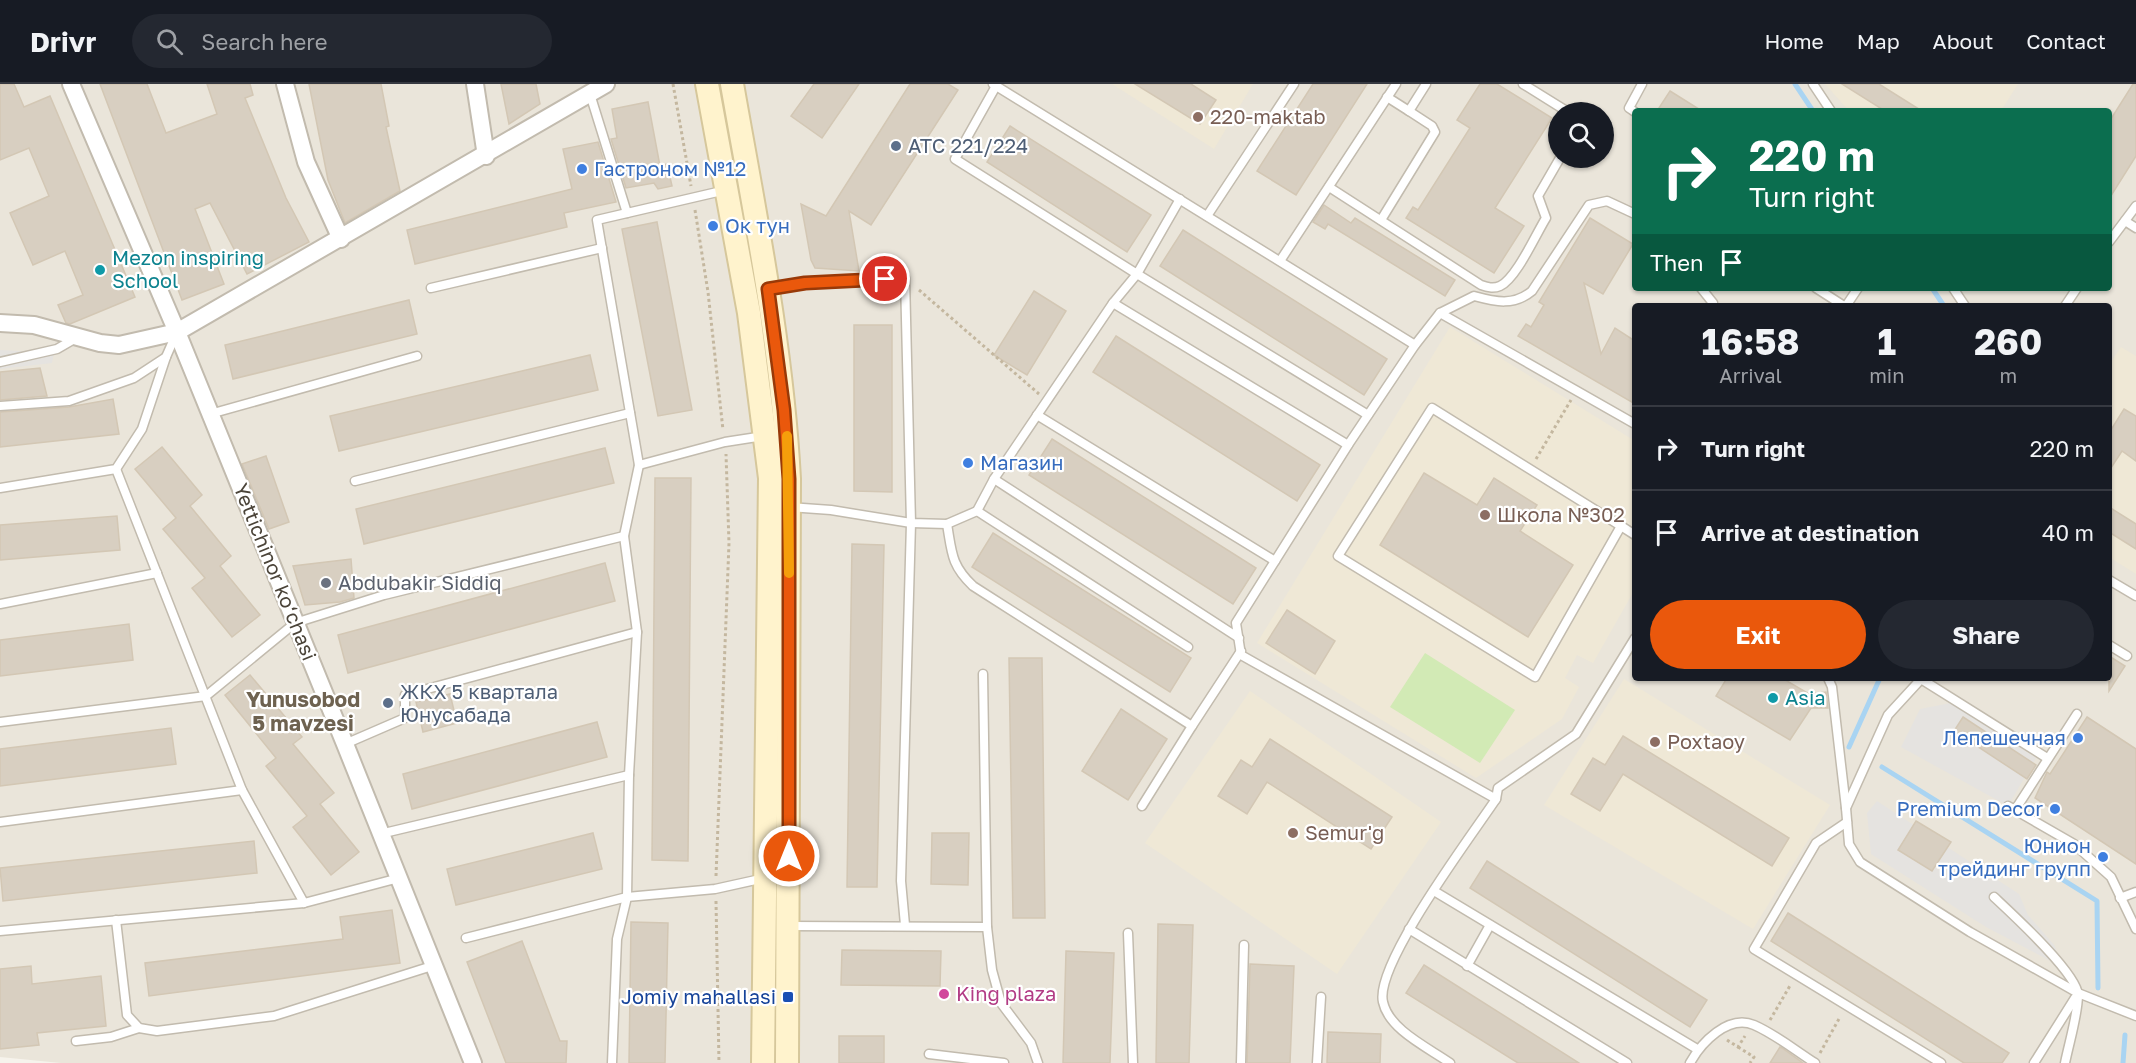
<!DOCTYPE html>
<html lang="en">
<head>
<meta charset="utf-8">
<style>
	body { margin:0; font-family:"Golos Text",sans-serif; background:#242831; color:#f1f3f6; height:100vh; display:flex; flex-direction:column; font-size:22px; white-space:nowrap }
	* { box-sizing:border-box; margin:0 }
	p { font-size:20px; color:#9ea1a6 }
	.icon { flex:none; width:33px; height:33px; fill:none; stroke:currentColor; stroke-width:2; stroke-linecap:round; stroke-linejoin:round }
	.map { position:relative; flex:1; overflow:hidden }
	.sheet { position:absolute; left:1632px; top:219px; width:480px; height:378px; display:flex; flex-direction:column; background:#171b24; border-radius:6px; box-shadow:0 2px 4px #0004 }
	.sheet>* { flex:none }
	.banner { position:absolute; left:1632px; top:24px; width:480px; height:183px; border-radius:6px; box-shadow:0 2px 4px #0004; background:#0b6e4f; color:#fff; overflow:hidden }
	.buttons { position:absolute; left:1548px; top:18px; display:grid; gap:12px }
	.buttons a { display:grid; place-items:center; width:66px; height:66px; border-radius:50%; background:#171b24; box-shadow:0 2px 4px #0004; font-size:30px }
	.pin { position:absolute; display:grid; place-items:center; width:51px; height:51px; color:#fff; margin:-26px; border:3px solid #fff; border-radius:50%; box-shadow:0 2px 6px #0007 }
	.me { position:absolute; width:66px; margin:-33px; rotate:0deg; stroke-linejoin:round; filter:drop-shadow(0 0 4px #0008) }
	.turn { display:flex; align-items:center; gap:21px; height:126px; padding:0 18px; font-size:27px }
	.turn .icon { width:78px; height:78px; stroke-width:2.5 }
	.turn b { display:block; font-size:42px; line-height:51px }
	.then { display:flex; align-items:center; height:57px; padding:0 18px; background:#0003; gap:12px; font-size:22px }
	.eta { display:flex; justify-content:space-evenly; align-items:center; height:102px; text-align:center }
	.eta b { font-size:36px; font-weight:700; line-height:42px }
	.cta { display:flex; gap:12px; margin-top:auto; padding:12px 18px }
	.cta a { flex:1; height:69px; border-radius:36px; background:#ea580c; color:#fff; font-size:24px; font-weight:700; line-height:69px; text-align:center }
	.cta a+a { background:#242831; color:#f1f3f6 }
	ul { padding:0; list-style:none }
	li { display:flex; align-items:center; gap:18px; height:84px; padding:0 18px; border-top:2px solid #363941 }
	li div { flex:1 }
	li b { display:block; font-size:22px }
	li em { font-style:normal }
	header { display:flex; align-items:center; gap:36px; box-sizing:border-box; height:84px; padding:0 30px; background:#171b24; border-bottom:2px solid #363941 }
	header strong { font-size:28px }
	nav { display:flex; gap:33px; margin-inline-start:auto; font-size:21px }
	.search { width:420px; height:54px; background:#242831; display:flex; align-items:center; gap:15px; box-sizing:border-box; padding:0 21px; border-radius:33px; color:#9ea1a6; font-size:22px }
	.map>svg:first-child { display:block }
	.residential { fill:#eae5da; fill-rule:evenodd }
	.education { fill:#efe8d6 }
	.green { fill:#d2eab5 }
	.parking { fill:#e5e3e0 }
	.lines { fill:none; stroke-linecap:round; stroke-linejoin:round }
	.stream { stroke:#a9d4f2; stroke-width:5 }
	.building { fill:#d8cfc1; stroke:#d3c7b4; stroke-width:1.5 }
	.service-casing { stroke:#c2bbae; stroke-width:11 }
	.minor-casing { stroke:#c2bbae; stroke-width:20 }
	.secondary-casing { stroke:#d6c79b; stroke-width:26 }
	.path { stroke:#c4b79f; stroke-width:3; stroke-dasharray:3 3; stroke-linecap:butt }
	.service { stroke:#fff; stroke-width:8 }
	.minor { stroke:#fff; stroke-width:16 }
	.secondary { stroke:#fff3cd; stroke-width:22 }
	.route-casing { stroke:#983908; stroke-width:15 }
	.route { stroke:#ea580c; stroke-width:10 }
	.slow { stroke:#f59e0b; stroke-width:10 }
	.education-dot { fill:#8d6e63; stroke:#fff; stroke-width:2 }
	.service-dot { fill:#5c6f8a; stroke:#fff; stroke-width:2 }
	.shop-dot { fill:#3f7fe0; stroke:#fff; stroke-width:2 }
	.culture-dot { fill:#0f9aa8; stroke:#fff; stroke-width:2 }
	.worship-dot { fill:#6b7280; stroke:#fff; stroke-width:2 }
	.hotel-dot { fill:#d1479c; stroke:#fff; stroke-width:2 }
	.transit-dot { fill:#1a4fb4; stroke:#fff; stroke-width:2 }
	.labels { text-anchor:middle; stroke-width:4.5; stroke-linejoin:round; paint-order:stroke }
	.education-label { font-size:20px; fill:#785e54; stroke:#fff; text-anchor:start }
	.service-label { font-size:20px; fill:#4e5e75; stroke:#fff; text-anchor:start }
	.shop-label { font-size:20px; fill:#366cbe; stroke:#fff; text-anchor:start }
	.culture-label { font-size:20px; fill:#0d838f; stroke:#fff; text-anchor:start }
	.street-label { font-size:20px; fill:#4b4439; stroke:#fff }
	.worship-label { font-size:20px; fill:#5b616d; stroke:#fff; text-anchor:start }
	.hotel-label { font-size:20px; fill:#b23c85; stroke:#fff; text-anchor:start }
	.transit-label { font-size:20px; fill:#164399; stroke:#fff; text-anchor:end }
	.neighbourhood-label { font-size:21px; font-weight:bold; fill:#6e6250; stroke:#fff }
</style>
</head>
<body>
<header>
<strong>Drivr</strong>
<div class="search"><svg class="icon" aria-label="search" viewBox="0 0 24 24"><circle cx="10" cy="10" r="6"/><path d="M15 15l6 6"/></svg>Search here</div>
<nav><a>Home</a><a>Map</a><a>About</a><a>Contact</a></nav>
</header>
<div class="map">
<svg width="2136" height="979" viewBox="0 0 2136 979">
	<rect width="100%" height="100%" fill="#f6f3ec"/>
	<path class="residential" d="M0,0H2136V979H61L0,973ZM1635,27H2109V204H1635ZM1558,28H1604V74H1558ZM1635,222H2109V594H1635Z"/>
	<g class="education">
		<polygon points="1112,0 1253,0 1214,65"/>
		<polygon points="1825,0 2018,0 2001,27 1849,27"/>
		<polygon points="1450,243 1635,357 1635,505 1593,579 1577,571 1565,594 1579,603 1562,635 1476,694 1257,559"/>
		<polygon points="2121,263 2136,272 2136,490 2109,473 2109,281"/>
		<polygon points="1624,595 1830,721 1753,845 1544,721"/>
		<polygon points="1250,607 1441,738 1337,890 1145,759"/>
	</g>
	<polygon class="green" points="1425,569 1515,626 1480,679 1390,623"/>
	<g class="parking">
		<polygon points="0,266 54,269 52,279 0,285"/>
		<polygon points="1951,619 2036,674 2008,722 1901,663 1920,625"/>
		<polygon points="1877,717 2019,810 2028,831 2055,862 2060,882 1986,843 1871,770 1867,729"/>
	</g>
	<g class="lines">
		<g class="stream">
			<polyline points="1795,0 1813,27"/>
			<polyline points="1932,204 1944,222"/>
			<polyline points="1849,663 1880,594"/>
			<polyline points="1882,683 2097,817 2098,904"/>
			<polyline points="2123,979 2125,951"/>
		</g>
	</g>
	<g class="building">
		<polygon points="0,0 14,0 24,23 50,12 135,213 70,240 66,239 58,221 83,211 65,167 33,181 10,129 49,112 29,64 0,76"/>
		<polygon points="100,0 147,0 166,49 217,30 207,0 250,0 253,11 245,14 286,114 309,158 247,190 210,119 195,125 224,200 182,216"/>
		<polygon points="309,0 381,0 389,42 386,43 400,107 345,139 328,96"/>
		<polygon points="501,0 536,0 540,20 509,40"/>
		<polygon points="814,0 859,0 822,54 791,32"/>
		<polygon points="910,0 948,0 958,6 871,141 849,127 859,187 815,184 811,176 801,120 826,132"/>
		<polygon points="1135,0 1191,0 1216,16 1200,40"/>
		<polygon points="1313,0 1367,0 1296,111 1257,87"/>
		<polygon points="1480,0 1497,0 1552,34 1495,124 1524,142 1494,189 1406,134 1413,123 1418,126 1470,44 1457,36"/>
		<polygon points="1842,0 1879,0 1922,27 1885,27"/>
		<polygon points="2133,0 2136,0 2136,72 2109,115 2109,38"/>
		<polygon points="1670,7 1702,27 1657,27"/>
		<polygon points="648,18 660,82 667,80 672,102 658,105 654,99 626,104 611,55 617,54 612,25"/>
		<polygon points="1010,42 1151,131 1127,168 987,78"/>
		<polygon points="598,58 616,118 564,129 567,143 415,180 407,146 572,105 563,65"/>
		<polygon points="1324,121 1351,139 1355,134 1455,196 1445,212 1328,140 1325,145 1313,138"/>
		<polygon points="1590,134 1633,160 1603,210 1584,199 1601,270 1615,244 1635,257 1635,320 1518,252 1526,240 1531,243 1544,221 1539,218"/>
		<polygon points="657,138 692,326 658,332 622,145"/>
		<polygon points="1183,146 1387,275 1364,311 1160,182"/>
		<polygon points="1034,207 1066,227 1027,291 994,271"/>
		<polygon points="409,216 417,250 233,295 225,261"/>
		<polygon points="854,241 892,241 892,408 854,407"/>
		<polygon points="1116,252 1320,381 1297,417 1093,288"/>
		<polygon points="590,271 598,306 339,367 330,332"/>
		<polygon points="40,284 47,312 0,316 0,288"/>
		<polygon points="113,315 119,350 0,363 0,328 69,323"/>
		<polygon points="2124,325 2136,332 2136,377 2122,367 2109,387 2109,349"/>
		<polygon points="1052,355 1256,484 1233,520 1029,391"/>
		<polygon points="162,363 202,411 190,422 231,472 220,482 260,531 232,553 192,504 205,494 163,445 176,434 135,385"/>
		<polygon points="605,364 614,399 364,460 356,425"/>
		<polygon points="266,372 289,438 269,445 242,380"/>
		<polygon points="1424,389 1477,421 1494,394 1537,421 1520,447 1573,481 1528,553 1380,461"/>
		<polygon points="655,394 691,394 688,777 652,776"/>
		<polygon points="2109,423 2136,440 2136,465 2109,448"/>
		<polygon points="117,432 120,466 0,476 0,441"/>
		<polygon points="993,449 1191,574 1170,608 972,483"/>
		<polygon points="852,460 884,461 877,803 847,803"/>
		<polygon points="351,475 354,514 340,518 305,521 293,482"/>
		<polygon points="605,479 615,517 348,589 338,551"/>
		<polygon points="1287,526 1335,557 1315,590 1266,559"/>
		<polygon points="129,540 133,576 0,592 0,556"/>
		<polygon points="2109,572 2125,582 2109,607"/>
		<polygon points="1009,574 1042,574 1045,834 1013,834"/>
		<polygon points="250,591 302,653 293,660 334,709 320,720 359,768 331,791 293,743 307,732 266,682 276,674 225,611"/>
		<polygon points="1727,594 1782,594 1809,610 1826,608 1828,624 1811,624 1790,656 1716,612"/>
		<polygon points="450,610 457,639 423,648 416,618"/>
		<polygon points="1121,625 1167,655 1128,716 1082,687"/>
		<polygon points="1963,633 2036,681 2027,695 1954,647"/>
		<polygon points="2087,633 2136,665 2136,780 2035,714 2047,688 2050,690"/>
		<polygon points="597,638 607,673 412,725 403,690"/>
		<polygon points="171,644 176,680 0,702 0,665"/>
		<polygon points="1623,652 1789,754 1772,782 1623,690 1600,727 1571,710 1593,674 1605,681"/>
		<polygon points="1270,655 1392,733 1371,765 1267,698 1247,730 1218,712 1241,676 1252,683"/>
		<polygon points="1916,737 1951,758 1932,787 1898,766"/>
		<polygon points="593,749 602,785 456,821 447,785"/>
		<polygon points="932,749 969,749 968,801 931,800"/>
		<polygon points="254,757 257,789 3,817 0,784"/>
		<polygon points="1487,777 1707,916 1690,943 1470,804"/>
		<polygon points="392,826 400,879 149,912 145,879 343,855 340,833"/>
		<polygon points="1788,829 2009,969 2002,979 1964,979 1771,857"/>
		<polygon points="631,838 668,839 665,979 629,979"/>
		<polygon points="1158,840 1193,841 1189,979 1156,979"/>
		<polygon points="522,857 560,957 567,957 566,979 506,979 467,878"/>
		<polygon points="842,866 941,867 940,902 841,901"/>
		<polygon points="1066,867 1114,869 1110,979 1063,979"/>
		<polygon points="1250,880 1294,882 1290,979 1247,979"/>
		<polygon points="1424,881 1579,979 1518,979 1406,909"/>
		<polygon points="31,882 32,900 101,892 106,942 37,949 39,961 0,965 0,885"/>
		<polygon points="1328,948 1381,950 1380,979 1327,979"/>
		<rect x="839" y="952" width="45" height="27"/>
		<polygon points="1780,963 1782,964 1803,979 1770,979"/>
	</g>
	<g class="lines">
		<defs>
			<g id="service">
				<polyline points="993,0 1415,261"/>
				<polyline points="1523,0 1568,28"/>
				<polyline points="1813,0 1831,27"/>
				<polyline points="996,2 955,75 1137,190 1180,115"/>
				<polyline points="590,10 627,129"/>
				<polyline points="1387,13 1409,27"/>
				<polyline points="1635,28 1629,24 1642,0"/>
				<path d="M1329,103L1481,201C1487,203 1493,205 1500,202C1516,195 1536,150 1546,134L1538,112L1560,74"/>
				<polyline points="1207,132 1294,0"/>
				<polyline points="1381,136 1435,48 1432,42 1409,27 1426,0"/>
				<polyline points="2125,137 2136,144"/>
				<polyline points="2109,158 2136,122"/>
				<polyline points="1280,177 1396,0"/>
				<polyline points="431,204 602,164"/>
				<polyline points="770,204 805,199 905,194 911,439 901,797 905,841"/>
				<polyline points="1701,204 1713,219"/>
				<polyline points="1816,204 1844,222"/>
				<polyline points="1953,204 1965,222"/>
				<polyline points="1113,219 1348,361"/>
				<polyline points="1846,222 1858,204"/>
				<polyline points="2065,222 2077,204"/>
				<polyline points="1440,229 1635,340"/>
				<polyline points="0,278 57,265 76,254"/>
				<polyline points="0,322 69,317 134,294 166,273 177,248"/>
				<polyline points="210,330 417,272"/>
				<polyline points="1037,331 1275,477"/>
				<polyline points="639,381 725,358 764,352"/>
				<polyline points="116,385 242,706 304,819"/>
				<polyline points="994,395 1239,554"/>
				<polyline points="355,397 630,329"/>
				<polyline points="0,404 116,385 142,345 166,273"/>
				<polyline points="789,423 831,426 911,439 947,440 977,427 994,395 1113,219 1137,190 1368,331"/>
				<polyline points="977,427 1188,563"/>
				<path d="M947,440C952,469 951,481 973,502L1192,642L1241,567"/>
				<polyline points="1621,442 1535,593 1338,472 1432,324 1621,442 1635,451"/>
				<polyline points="2109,496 2136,512"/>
				<polyline points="0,520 157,489"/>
				<polyline points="2109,561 2127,572"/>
				<polyline points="983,590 987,843 992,886 1001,919 1031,959 1038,979"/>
				<polyline points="1828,594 1832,603 1846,724"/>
				<polyline points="1922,594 1888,631 1846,724 1849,760 1860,778 1970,848 2078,909 2136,932"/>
				<polyline points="1921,595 2047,674"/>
				<polyline points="0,638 206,612 295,539 384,511 624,452"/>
				<polyline points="345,660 405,634 405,611 637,548"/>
				<path d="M1496,715L1241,571L1236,539L1348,361L1415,261L1440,229L1474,212C1496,218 1514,222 1532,207L1589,121L1607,117L1635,130"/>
				<polyline points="1142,722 1192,642"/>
				<polyline points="2008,722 2074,760 2111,793 2136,845"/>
				<polyline points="2015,726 2077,630"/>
				<polyline points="0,738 242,706"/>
				<polyline points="1847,738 1816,759 1754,865 1941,979"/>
				<polyline points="380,750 629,691"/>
				<polyline points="1434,807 1697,965"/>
				<path d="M1994,813C2011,829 2077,889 2078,911C2078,930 2069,959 2065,979"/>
				<polyline points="2120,814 2136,808"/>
				<polyline points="116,836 127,931 139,944 157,947 274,932 432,882"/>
				<polyline points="789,842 987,843"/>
				<polyline points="1409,845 1627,979"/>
				<polyline points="0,847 304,819 399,794"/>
				<polyline points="1128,849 1133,979"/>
				<polyline points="466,854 627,813 715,805 765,794"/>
				<polyline points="1467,882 1490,841"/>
				<polyline points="76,957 111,953 139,944"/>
				<polyline points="929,970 1004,979"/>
				<polyline points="612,979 617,855 627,813 629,691 637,548 624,452 639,381 597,136 726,106"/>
				<polyline points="1241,979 1244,861"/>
				<polyline points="1317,979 1321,913"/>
				<path d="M1450,979C1429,964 1389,946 1383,918C1374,881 1472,751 1496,715L1498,704L1576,650L1635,554"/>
				<path d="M1690,979C1701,959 1728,930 1754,941C1775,950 1796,967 1815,979"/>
				<polyline points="2034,979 2075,914"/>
			</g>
			<g id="minor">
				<polyline points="71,0 177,248 345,660 473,979"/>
				<polyline points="285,0 306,78 341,155"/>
				<polyline points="475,0 486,72"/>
				<polyline points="0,239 34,241 100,259 119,261 177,248 606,0"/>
			</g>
			<g id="secondary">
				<polyline points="707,0 749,229 770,394 763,979"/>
				<path d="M732,0C755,131 782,262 789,395L787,979"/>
			</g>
		</defs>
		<use href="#service" class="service-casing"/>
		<use href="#minor" class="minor-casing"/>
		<use href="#secondary" class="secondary-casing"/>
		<g class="path">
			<polyline points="673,0 691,102"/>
			<polyline points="695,126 708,208 723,346"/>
			<polyline points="919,206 1039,310"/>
			<polyline points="1536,375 1571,316"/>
			<polyline points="716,792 729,459 726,370"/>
			<polyline points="716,817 719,979"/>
			<polyline points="1770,936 1791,900"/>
			<polyline points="1727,956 1738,963 1745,952"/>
			<polyline points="1738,963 1754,973 1750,979"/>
			<polyline points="1820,969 1840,933"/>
		</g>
		<use href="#service" class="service"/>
		<use href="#minor" class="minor"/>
		<use href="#secondary" class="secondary"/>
	</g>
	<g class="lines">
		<defs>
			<polyline id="route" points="789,772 789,395 784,326 768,205 805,199 885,195"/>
		</defs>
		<use href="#route" class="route-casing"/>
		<use href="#route" class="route"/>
		<polyline class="slow" points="787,352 789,489"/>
	</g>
	<g class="education-dot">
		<circle cx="1198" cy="33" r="6"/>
		<circle cx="1485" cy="431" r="6"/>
		<circle cx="1655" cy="658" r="6"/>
		<circle cx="1293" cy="749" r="6"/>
	</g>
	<g class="service-dot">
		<circle cx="896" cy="62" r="6"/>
		<circle cx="388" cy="619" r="6"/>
	</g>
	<g class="shop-dot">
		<circle cx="582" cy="85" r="6"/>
		<circle cx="713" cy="142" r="6"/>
		<circle cx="968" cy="379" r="6"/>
		<circle cx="2078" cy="654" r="6"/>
		<circle cx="2055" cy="725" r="6"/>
		<circle cx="2103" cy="773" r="6"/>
	</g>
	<g class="culture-dot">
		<circle cx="100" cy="186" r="6"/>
		<circle cx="1773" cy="614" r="6"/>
	</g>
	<circle class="worship-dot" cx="326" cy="499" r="6"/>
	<circle class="hotel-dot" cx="944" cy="910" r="6"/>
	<rect class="transit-dot" x="782" y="907" width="12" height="12" rx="3"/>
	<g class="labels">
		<g class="education-label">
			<text x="1210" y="40">220-maktab</text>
			<text x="1497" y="438">Школа №302</text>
			<text x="1667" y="665">Poxtaoy</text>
			<text x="1305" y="756">Semur'g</text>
		</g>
		<g class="service-label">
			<text x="908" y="69">АТС 221/224</text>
			<text x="400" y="615">ЖКХ 5 квартала<tspan x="400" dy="23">Юнусабада</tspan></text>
		</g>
		<g class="shop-label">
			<text x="594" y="92">Гастроном №12</text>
			<text x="725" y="149">Ок тун</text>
			<text x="980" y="386">Магазин</text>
			<text x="2066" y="661" text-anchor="end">Лепешечная</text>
			<text x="2043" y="732" text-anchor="end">Premium Decor</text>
			<text x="2091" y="769" text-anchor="end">Юнион<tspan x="2091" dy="23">трейдинг групп</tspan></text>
		</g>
		<g class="culture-label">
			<text x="112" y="181">Mezon inspiring<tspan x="112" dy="23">School</tspan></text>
			<text x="1785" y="621">Asia</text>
		</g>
		<g class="street-label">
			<text transform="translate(275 488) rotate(68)" y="7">Yettichinor ko‘chasi</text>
		</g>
		<g class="worship-label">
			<text x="338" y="506">Abdubakir Siddiq</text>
		</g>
		<g class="hotel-label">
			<text x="956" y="917">King plaza</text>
		</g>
		<g class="transit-label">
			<text x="776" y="920">Jomiy mahallasi</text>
		</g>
		<g class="neighbourhood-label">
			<text x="303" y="623">Yunusobod<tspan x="303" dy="24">5 mavzesi</tspan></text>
		</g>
	</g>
</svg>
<div class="buttons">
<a><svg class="icon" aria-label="search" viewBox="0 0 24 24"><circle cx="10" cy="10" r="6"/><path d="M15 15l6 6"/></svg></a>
</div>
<div class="pin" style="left:885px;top:195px;background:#d93025"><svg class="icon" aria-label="arrive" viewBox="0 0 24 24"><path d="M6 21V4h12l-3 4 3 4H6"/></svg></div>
<svg class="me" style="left:789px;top:772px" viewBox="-20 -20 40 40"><circle r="17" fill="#ea580c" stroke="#fff" stroke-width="3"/><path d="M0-11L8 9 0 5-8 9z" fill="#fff"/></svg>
<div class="banner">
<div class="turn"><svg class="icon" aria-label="right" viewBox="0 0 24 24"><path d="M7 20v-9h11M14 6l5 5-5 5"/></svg><div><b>220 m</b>Turn right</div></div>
<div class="then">Then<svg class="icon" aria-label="arrive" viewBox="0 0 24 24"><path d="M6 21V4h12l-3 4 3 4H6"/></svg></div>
</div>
<section class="sheet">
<div class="eta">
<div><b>16:58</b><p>Arrival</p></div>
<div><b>1</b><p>min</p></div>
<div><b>260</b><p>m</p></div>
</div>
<ul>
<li><svg class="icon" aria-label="right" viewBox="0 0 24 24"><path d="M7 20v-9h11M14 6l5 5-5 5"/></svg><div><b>Turn right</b></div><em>220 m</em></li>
<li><svg class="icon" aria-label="arrive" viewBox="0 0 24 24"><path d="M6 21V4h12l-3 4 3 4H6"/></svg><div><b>Arrive at destination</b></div><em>40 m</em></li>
</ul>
<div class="cta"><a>Exit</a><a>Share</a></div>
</section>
</div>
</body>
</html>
